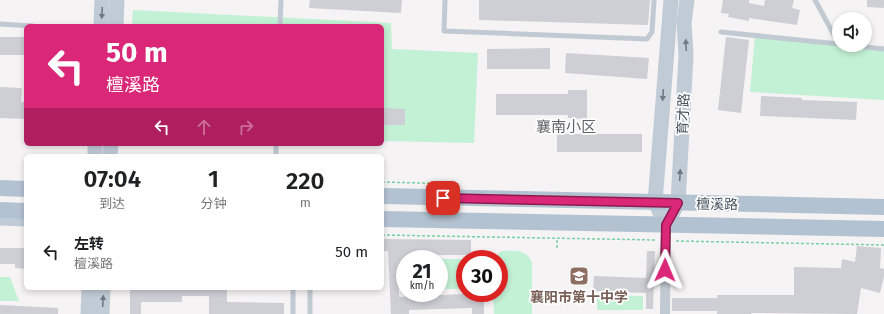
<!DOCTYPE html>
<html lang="zh">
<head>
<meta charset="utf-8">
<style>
	body { margin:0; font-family:"Fira Sans","Noto Sans SC",sans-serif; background:#f6f6f6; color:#202124; height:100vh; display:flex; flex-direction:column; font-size:15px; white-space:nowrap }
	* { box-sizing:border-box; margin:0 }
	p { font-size:13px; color:#757577 }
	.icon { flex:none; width:22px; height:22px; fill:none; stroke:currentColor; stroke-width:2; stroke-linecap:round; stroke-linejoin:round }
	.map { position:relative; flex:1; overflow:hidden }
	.panel { position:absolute; left:24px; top:154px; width:360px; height:136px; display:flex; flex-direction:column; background:#fff; border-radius:6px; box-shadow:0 2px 6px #0003 }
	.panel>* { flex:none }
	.top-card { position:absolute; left:24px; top:24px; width:360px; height:122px; border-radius:6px; box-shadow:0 2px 6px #0003; background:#db2777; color:#fff; overflow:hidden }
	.tools { position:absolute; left:832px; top:12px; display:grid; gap:8px }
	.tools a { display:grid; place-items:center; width:40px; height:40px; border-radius:50%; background:#fff; box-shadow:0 2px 6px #0003; font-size:20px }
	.speed { position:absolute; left:396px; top:250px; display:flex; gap:8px; font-size:20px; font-weight:700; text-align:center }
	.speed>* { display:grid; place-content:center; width:52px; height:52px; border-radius:50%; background:#fff; box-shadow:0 2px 6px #0003; line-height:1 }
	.speed small { font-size:10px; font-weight:400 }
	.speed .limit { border:6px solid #d22; background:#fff; color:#111 }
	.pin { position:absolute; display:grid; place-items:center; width:34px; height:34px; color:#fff; margin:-17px; border-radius:8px; box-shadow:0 2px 6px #0006 }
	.me { position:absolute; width:44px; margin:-22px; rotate:1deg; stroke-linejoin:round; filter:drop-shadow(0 0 3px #0008) }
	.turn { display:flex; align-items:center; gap:14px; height:84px; padding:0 16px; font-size:18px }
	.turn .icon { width:52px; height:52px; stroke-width:2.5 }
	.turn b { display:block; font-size:28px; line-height:34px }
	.lanes { display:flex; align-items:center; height:38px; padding:0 16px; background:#0003; justify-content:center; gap:20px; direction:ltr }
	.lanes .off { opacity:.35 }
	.eta { display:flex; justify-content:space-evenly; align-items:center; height:68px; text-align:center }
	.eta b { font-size:24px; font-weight:600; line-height:28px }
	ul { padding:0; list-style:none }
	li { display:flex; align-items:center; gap:12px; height:60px; padding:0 16px }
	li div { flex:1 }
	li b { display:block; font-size:15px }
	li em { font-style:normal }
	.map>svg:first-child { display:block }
	.green { fill:#c3f1d5 }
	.building { fill:#cdcfd5 }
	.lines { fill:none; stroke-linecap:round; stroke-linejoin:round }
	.path { stroke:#7ad0a6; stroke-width:1.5; stroke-dasharray:3 2; stroke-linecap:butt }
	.lane { stroke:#c1cad2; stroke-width:5 }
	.street { stroke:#c1cad2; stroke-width:10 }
	.secondary { stroke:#c1cbd6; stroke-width:15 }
	.primary { stroke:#b3c2d1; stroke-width:16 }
	.oneway { fill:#6e7984 }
	.route-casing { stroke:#8e194d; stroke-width:10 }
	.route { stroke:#db2777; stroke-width:7 }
	.labels { text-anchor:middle; stroke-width:3.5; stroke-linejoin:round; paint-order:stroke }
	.street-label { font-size:14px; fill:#4a5661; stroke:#fff }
	.education-label { font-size:14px; font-weight:bold; fill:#785e54; stroke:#fff }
	.neighbourhood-label { font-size:15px; fill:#5f6368; stroke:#fff }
</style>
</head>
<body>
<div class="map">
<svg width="884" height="314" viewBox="0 0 884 314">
	<rect width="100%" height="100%" fill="#f5f3f3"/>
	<g class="green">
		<polygon points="133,10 391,23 392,49 478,53 474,143 382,141 382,26 132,26"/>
		<polygon points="755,35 884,49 884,100 750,92"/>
		<path d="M501,251C515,251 525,248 532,262V314H494L493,293H499V259H494L495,257Z"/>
		<polygon points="433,259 470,259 465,259 465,289 439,289 439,259"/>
		<polygon points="0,277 10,277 19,301 0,301"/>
		<polygon points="597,295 643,296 643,310 597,310"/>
	</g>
	<g class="building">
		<polygon points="310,0 402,0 401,13 309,8"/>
		<polygon points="479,0 650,0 648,25 479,20"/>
		<polygon points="723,0 749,0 749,3 764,6 765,0 794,0 792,8 800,10 797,25 749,18 749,21 728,17 729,14 721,13"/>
		<polygon points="867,0 884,0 884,8 867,7"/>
		<rect x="0" y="37" width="26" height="18"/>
		<polygon points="726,37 749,40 741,113 718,110"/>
		<polygon points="550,48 550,69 487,69 487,49"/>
		<polygon points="566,53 649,58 647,79 565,73"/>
		<polygon points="0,87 22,88 21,102 26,102 26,119 0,118"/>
		<polygon points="568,90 587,90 587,119 568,118 568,115 496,115 496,94 568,94"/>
		<polygon points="761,96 802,98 802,100 857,102 856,120 760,116"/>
		<polygon points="382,108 405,109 405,125 382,125"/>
		<rect x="557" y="134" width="85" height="18"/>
		<polygon points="382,239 471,240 471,255 430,255 430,259 405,259 405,274 398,274 399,297 484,293 484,314 472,314 472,308 409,310 409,314 391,314 388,251 382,251"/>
		<polygon points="857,246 881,248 880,268 884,269 884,276 880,293 861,288 857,314 751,313 751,314 717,314 717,311 672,311 672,298 717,298 717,295 794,295 794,267 841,268 842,259 855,262"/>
		<polygon points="0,248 26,248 26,269 15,268 15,264 0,264"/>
		<polygon points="647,251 655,251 653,309 646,309 646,293 593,291 594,276 646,278"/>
		<polygon points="130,288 227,288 227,302 284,303 284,314 209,314 209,296 182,296 182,302 141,302 141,314 130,314"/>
		<polygon points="0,305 58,308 58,314 0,314"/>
	</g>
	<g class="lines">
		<g class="path">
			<polyline points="382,182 458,184"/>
			<polyline points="382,235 656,240"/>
			<polyline points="676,241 884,245"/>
			<polyline points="557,248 557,238"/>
		</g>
		<g class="lane">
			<polyline points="445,0 444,31 647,39 652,32 654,0"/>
			<polyline points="815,0 839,44"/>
			<polyline points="0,24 33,26"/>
			<polyline points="280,26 281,0"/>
			<polyline points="721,32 839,44"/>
			<polyline points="848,45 884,49"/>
			<polyline points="276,156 276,144"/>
			<polyline points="293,288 293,314"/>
			<polyline points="310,288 310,314"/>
		</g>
		<polyline class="street" points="665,314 666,225"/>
		<g class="secondary">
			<polyline points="101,26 102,0"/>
			<polyline points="116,26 117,0"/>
			<polyline points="95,156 95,144"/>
			<polyline points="110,156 111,144"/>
			<polyline points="0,218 26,219"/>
			<polyline points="666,225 678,203 686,55 684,23 687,0"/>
			<polyline points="666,225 655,202 671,0"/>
			<polyline points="88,314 89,288"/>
			<polyline points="102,314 103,288"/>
		</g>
		<g class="primary">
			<polyline points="0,188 26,189"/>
			<polyline points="382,196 884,207"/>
			<polyline points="0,210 26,211"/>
			<polyline points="382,219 884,229"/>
		</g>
	</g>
	<defs><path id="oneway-solid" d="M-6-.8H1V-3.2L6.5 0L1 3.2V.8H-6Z"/></defs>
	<g class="oneway">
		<use href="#oneway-solid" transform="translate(102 13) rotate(93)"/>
		<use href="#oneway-solid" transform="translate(686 45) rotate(-93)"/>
		<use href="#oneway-solid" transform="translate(663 95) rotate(94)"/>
		<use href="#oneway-solid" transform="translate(680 175) rotate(-87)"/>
		<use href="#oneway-solid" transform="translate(103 301) rotate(-87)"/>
	</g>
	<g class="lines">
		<defs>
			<polyline id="route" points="443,198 678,203 666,225 665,270"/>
		</defs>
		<use href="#route" class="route-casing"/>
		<use href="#route" class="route"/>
	</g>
	<defs>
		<symbol id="school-square" viewBox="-11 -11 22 22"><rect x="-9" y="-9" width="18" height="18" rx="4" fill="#8d6e63" stroke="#fff"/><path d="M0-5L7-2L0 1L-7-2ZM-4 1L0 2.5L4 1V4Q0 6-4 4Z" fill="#fff"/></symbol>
	</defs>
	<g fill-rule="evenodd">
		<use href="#school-square" x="568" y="265" width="22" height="22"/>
	</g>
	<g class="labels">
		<g class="street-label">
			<text transform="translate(683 114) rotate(-87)" y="5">育才路</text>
			<text transform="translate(717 204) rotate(1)" y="5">檀溪路</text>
		</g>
		<g class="education-label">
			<text x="579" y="302">襄阳市第十中学</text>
		</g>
		<g class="neighbourhood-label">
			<text x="566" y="132">襄南小区</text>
		</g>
	</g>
</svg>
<div class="tools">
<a><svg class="icon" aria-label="sound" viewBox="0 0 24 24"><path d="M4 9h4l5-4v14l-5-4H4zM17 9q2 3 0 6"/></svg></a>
</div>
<div class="speed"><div>21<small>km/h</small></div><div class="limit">30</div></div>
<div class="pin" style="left:443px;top:198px;background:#d93025"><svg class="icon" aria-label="arrive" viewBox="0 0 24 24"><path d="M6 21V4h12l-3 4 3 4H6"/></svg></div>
<svg class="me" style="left:665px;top:270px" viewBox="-20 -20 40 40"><path d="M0-17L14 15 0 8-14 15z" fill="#db2777" stroke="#fff" stroke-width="4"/></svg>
<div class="top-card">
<div class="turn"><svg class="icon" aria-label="left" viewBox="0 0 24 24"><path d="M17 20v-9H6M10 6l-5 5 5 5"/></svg><div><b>50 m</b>檀溪路</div></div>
<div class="lanes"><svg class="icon" aria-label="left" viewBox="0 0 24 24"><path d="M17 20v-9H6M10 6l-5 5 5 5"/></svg><svg class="icon off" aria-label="ahead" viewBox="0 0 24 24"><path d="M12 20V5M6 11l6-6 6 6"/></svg><svg class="icon off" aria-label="right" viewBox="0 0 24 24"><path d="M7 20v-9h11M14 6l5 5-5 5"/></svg></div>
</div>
<section class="panel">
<div class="eta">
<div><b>07:04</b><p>到达</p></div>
<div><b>1</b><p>分钟</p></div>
<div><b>220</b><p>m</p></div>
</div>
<ul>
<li><svg class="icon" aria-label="left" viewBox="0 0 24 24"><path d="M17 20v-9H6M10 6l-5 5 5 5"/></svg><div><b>左转</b><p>檀溪路</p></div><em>50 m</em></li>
</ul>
</section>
</div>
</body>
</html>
